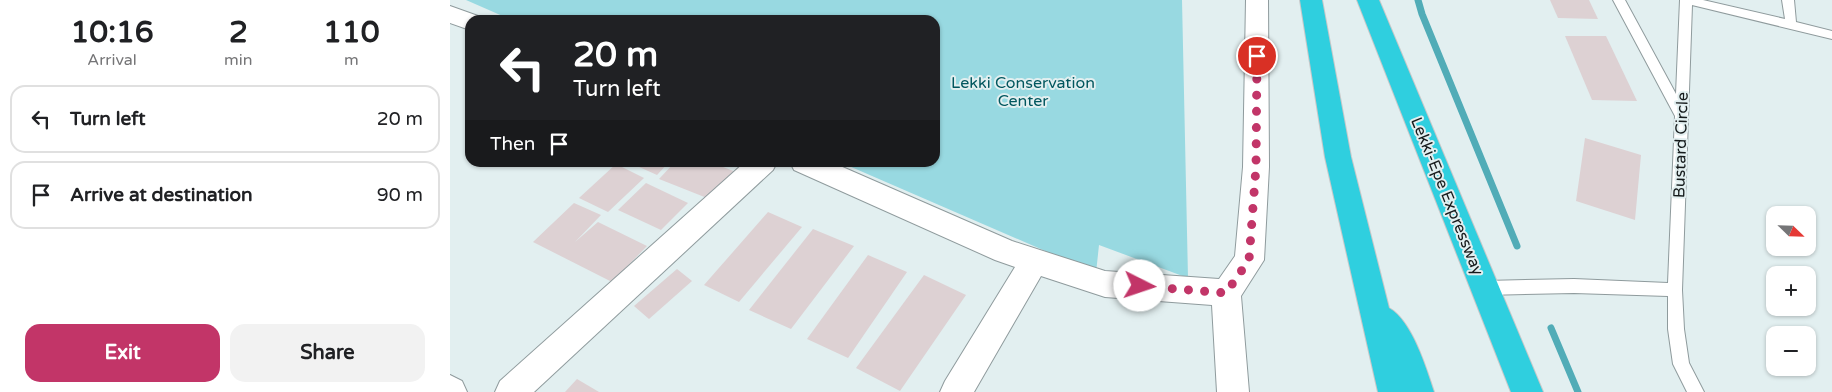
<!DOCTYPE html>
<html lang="en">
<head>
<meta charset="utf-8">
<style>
	body { margin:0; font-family:"Varela Round",sans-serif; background:#f2f2f2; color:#202124; height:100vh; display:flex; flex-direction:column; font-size:19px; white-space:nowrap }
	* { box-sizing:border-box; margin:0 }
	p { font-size:16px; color:#757577 }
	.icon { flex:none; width:28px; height:28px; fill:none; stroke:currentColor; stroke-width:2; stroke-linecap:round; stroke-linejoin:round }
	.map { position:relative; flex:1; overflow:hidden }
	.side { display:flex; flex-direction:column; background:#fff; width:450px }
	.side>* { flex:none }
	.hud { position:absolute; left:15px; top:15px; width:475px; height:152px; border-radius:15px; box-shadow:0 1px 4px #0004; background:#202124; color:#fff; overflow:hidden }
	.needle { width:32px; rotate:113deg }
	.buttons { position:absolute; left:1316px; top:206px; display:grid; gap:10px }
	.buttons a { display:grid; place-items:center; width:50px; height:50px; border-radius:10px; background:#fff; box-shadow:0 1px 4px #0004; font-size:25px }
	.pin { position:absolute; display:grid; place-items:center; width:42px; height:42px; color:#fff; margin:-21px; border:2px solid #fff; border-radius:50%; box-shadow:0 1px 5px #0007 }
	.me { position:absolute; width:55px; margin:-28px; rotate:94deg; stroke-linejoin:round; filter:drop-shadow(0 0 4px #0008) }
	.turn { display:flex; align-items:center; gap:18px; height:105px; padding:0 25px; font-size:22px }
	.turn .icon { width:65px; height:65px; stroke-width:2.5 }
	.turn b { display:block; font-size:35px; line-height:42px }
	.then { display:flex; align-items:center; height:48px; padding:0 25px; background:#0003; gap:10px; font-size:19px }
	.eta { display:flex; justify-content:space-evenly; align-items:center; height:85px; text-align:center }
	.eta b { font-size:30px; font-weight:700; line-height:35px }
	.button { display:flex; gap:10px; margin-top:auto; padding:10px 25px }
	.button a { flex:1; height:58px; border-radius:15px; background:#c23568; color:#fff; font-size:20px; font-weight:700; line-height:58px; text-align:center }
	.button a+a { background:#f2f2f2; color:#202124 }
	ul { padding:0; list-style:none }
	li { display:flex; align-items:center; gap:15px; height:68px; margin:0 10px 8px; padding:0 15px; border:2px solid #e0e0e0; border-radius:15px }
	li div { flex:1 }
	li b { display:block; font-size:19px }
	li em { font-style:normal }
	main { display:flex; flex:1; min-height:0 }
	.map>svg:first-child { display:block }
	.green { fill:#98d9e1 }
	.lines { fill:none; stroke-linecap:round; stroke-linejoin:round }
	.stream { stroke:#51acb7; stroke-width:7 }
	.building { fill:#ddd1d3 }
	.lane-casing { stroke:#8f9b9d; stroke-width:2 }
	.street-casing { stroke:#8f9b9d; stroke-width:2 }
	.highway-casing { stroke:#c7c8c9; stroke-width:2 }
	.lane { fill:#fff; fill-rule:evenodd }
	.street { fill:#fff; fill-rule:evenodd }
	.highway { fill:#2fcfdf; fill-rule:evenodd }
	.route { stroke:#c23568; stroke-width:9; stroke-dasharray:0 16.2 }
	.labels { text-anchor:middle; stroke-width:4; stroke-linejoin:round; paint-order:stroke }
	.park-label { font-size:16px; fill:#01565e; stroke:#e2eff0 }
	.street-label { font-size:16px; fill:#161b1c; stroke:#e2eff0 }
</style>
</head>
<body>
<main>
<section class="side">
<div class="eta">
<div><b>10:16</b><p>Arrival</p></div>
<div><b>2</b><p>min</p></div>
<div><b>110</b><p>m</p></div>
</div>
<ul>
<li><svg class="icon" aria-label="left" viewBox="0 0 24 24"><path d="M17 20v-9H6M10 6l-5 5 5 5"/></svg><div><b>Turn left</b></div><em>20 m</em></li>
<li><svg class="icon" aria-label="arrive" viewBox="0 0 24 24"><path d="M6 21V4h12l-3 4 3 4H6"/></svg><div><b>Arrive at destination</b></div><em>90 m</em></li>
</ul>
<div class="button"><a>Exit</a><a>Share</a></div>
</section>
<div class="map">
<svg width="1382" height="392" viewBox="0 0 1382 392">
	<rect width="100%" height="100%" fill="#e2eff0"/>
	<polygon class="green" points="16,0 732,0 738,278 649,245 646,273 392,163 485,162 485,20 62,20"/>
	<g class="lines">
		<g class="stream">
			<polyline points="968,0 972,14 1067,246"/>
			<polyline points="1101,328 1128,392"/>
		</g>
	</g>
	<g class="building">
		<polygon points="1100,0 1139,0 1148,19 1108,18"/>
		<polygon points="1115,36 1156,36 1187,101 1142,100"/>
		<polygon points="1135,138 1191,155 1185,220 1126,201"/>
		<polygon points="178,162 219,162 207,175"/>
		<polygon points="225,162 260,162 286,172 262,200 209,179"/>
		<polygon points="166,164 194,178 158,212 129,198"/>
		<polygon points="196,183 238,203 211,230 168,210"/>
		<polygon points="124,203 151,215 125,242 148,222 197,246 162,282 83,242"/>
		<polygon points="318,212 352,227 289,302 254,285"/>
		<polygon points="363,229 404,246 341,329 299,310"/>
		<polygon points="418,255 457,272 398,358 357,339"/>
		<polygon points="227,269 242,281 199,319 184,306"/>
		<polygon points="474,275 516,295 450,391 406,368"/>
		<polygon points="127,379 149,392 115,392"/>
	</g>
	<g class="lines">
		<defs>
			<polygon id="lane" points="1163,0 1175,0 1226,94 1230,0 1253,0 1335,19 1332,0 1344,0 1346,22 1382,31 1382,39 1242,5 1232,290 1234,329 1239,363 1254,392 1237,392 1223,364 1218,329 1218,296 1124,293 1035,295 1030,293 1028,288 1030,283 1035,281 1124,279 1218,283 1225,116"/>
			<g id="street">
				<polygon points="796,0 818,0 819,167 814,260 791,296 799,392 767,392 762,305 655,297 591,276 524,392 490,392 495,381 565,267 545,260 344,170 340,162 381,162 562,241 655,271 769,279 785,256 793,167"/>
				<polygon points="0,6 28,16 30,20 20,20 20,30 0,23"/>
				<polygon points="295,162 327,162 323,170 84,392 45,392 50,381"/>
				<polygon points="0,375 12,381 17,392 0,392"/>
			</g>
			<g id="highway">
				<path d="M850,0H872L901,157L939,308C962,321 976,368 984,392H928L875,157Z"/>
				<polygon points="907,0 929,0 1093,392 1061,392"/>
			</g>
		</defs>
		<use href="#lane" class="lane-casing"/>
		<use href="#street" class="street-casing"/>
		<use href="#highway" class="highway-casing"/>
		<use href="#lane" class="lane"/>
		<use href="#street" class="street"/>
		<use href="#highway" class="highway"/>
	</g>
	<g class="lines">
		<polyline class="route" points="690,286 776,293 799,260 806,167 807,56"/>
	</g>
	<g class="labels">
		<g class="park-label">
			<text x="573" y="88">Lekki Conservation<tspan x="573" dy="18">Center</tspan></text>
		</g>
		<g class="street-label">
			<text transform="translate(1230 145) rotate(-88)" y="6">Bustard Circle</text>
			<text transform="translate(998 196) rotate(68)" y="6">Lekki-Epe Expressway</text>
		</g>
	</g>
</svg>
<div class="buttons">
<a><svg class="needle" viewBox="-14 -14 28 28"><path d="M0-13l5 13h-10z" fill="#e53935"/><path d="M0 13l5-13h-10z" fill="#757577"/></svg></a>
<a>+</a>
<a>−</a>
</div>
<div class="pin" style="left:807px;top:56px;background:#d93025"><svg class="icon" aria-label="arrive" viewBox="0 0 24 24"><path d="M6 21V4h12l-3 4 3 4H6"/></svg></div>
<svg class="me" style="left:690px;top:286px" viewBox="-20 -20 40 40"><circle r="19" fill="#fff"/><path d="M0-13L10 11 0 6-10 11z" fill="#c23568"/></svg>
<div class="hud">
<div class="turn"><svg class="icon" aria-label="left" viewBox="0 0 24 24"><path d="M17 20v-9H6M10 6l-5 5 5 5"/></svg><div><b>20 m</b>Turn left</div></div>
<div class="then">Then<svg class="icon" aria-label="arrive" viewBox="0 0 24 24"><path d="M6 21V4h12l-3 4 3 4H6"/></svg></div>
</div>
</div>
</main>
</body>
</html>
